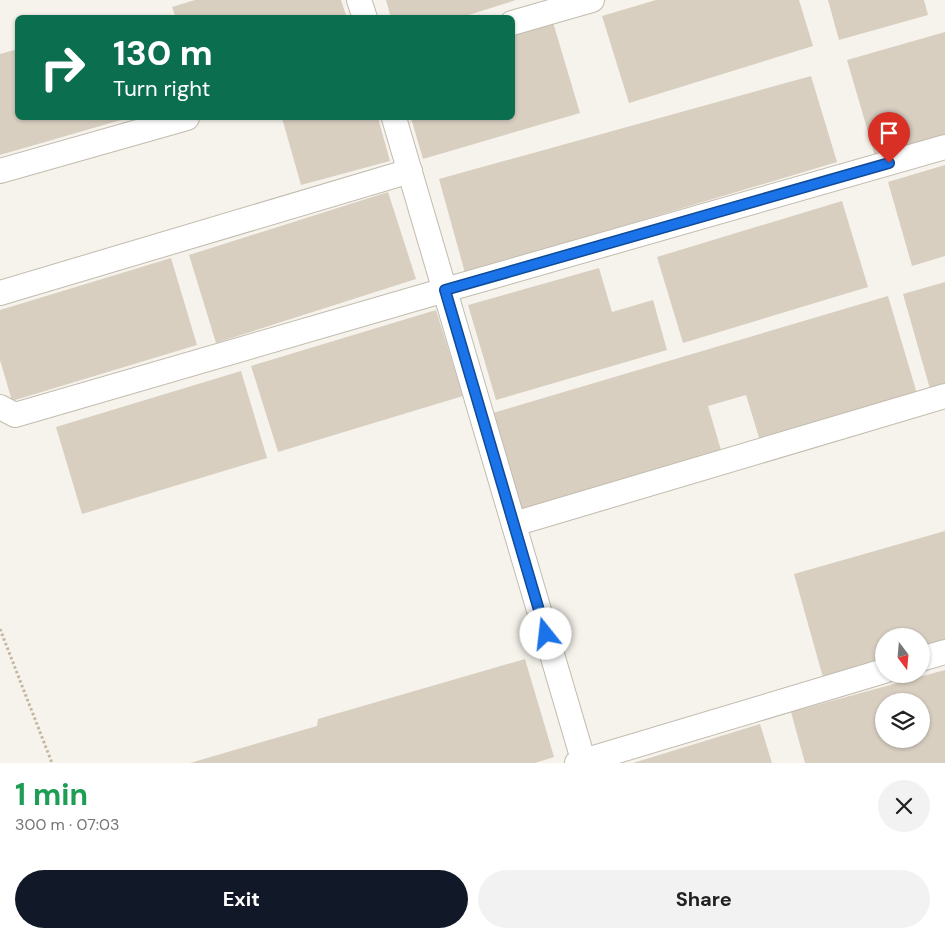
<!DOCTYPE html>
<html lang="en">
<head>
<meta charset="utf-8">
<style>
	body { margin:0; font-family:"DM Sans",sans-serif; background:#f2f2f2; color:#222; height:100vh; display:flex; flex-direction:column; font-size:19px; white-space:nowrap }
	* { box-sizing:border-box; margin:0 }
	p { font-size:16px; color:#767676 }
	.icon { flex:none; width:28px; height:28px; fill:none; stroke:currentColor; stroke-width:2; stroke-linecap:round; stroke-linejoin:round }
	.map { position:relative; height:763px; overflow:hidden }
	.drawer { display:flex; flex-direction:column; background:#fff; flex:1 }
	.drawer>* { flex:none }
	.hud { position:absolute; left:15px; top:15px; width:500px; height:105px; border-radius:8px; box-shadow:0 1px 4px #0004; background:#0b6e4f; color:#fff; overflow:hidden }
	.needle { width:32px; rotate:164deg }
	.buttons { position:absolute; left:875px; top:628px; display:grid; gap:10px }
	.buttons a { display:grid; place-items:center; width:55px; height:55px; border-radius:50%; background:#fff; box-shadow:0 1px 4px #0004; font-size:25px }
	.pin { position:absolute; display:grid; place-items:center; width:42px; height:42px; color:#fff; margin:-51px -21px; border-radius:50% 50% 50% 0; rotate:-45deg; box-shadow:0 0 5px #0007 }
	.pin .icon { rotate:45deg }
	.me { position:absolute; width:55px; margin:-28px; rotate:344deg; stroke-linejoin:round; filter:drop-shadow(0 0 4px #0008) }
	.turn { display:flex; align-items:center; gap:18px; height:105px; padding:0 15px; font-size:22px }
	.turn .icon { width:65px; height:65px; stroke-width:2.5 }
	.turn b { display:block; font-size:35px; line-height:42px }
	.round { display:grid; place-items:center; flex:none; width:52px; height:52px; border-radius:26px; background:#f2f2f2 }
	.summary { display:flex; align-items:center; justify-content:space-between; height:85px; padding:0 15px }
	h1 { font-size:30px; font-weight:700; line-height:38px; color:#1e9e55 }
	.button { display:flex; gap:10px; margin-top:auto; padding:10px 15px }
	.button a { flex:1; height:58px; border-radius:30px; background:#111827; color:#fff; font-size:20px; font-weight:700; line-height:58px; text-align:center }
	.button a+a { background:#f2f2f2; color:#222 }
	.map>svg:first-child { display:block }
	.building { fill:#d8cfc1; fill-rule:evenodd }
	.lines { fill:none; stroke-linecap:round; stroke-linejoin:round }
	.minor-casing { stroke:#c2bbae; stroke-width:26 }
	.path { stroke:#c4b79f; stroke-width:3; stroke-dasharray:2.5 2.5; stroke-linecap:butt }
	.minor { stroke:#fff; stroke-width:24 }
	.route-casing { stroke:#114b97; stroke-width:12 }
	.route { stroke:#1a73e8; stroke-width:9 }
</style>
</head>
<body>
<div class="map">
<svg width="945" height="763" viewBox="0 0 945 763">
	<rect width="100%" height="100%" fill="#f6f3ec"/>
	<g class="building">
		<polygon points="195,0 341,0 347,18 176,18 172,7"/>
		<polygon points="386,0 516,0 459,18 391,18"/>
		<polygon points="656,0 799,0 813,46 629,103 602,16"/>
		<polygon points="828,0 924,0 928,15 839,40"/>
		<polygon points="552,19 580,113 423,159 411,118 512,118 512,31"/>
		<polygon points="945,32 945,136 875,156 847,60"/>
		<polygon points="18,49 18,118 128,118 0,155 0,54"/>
		<polygon points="811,76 837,162 465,273 439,179"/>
		<polygon points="282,118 378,118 390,161 301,185"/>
		<polygon points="945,165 945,256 912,266 888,182"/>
		<polygon points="388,192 416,279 216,343 189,255"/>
		<polygon points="842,201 868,287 683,343 657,257"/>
		<polygon points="171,258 197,345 12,401 0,360 0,310"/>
		<polygon points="599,268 612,312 653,300 667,350 496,400 468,305"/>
		<polygon points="945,282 945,385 930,389 903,294"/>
		<polygon points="888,296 918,397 761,444 746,395 708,406 721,450 521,509 493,413"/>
		<polygon points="436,310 463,396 278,452 251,366"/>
		<polygon points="241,371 267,458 82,514 56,427"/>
		<polygon points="945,531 945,648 921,654 921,636 884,636 884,665 824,681 794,574"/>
		<polygon points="525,659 554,757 535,763 190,763 317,726 318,719"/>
		<path d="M945,670V763H805L791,712ZM884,701H921V739H884Z"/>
		<polygon points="760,724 772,763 633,763"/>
	</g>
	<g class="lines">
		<defs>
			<g id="minor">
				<polyline points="359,0 365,18"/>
				<polyline points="512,23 592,0"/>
				<polyline points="394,118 584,763"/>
				<polyline points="0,171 187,118"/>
				<polyline points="0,293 410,171"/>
				<polyline points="0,407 15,415 445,290 945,147"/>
				<polyline points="514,524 945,396"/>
				<polyline points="921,659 945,652"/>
				<polyline points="577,763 884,671"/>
			</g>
		</defs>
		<use href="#minor" class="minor-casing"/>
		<polyline class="path" points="0,629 52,763"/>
		<use href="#minor" class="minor"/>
	</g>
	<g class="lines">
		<defs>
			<polyline id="route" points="546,634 445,290 889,163"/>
		</defs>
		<use href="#route" class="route-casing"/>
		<use href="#route" class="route"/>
	</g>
</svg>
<div class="buttons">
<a><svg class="needle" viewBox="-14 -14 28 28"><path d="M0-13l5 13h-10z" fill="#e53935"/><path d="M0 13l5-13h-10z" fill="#767676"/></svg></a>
<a><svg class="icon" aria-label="layers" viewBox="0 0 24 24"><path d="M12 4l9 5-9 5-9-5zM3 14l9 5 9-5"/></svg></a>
</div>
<div class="pin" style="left:889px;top:163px;background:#d93025"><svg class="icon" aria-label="arrive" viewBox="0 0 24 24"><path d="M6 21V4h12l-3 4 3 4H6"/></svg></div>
<svg class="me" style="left:546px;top:634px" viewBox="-20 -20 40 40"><circle r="19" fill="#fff"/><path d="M0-13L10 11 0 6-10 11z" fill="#1a73e8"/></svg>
<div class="hud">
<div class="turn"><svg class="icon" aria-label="right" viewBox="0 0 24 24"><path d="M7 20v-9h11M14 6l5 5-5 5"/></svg><div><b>130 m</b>Turn right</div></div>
</div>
</div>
<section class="drawer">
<div class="summary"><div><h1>1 min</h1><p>300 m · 07:03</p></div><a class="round"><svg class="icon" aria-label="close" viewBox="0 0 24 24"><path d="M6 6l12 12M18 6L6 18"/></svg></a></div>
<div class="button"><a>Exit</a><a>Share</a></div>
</section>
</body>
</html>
